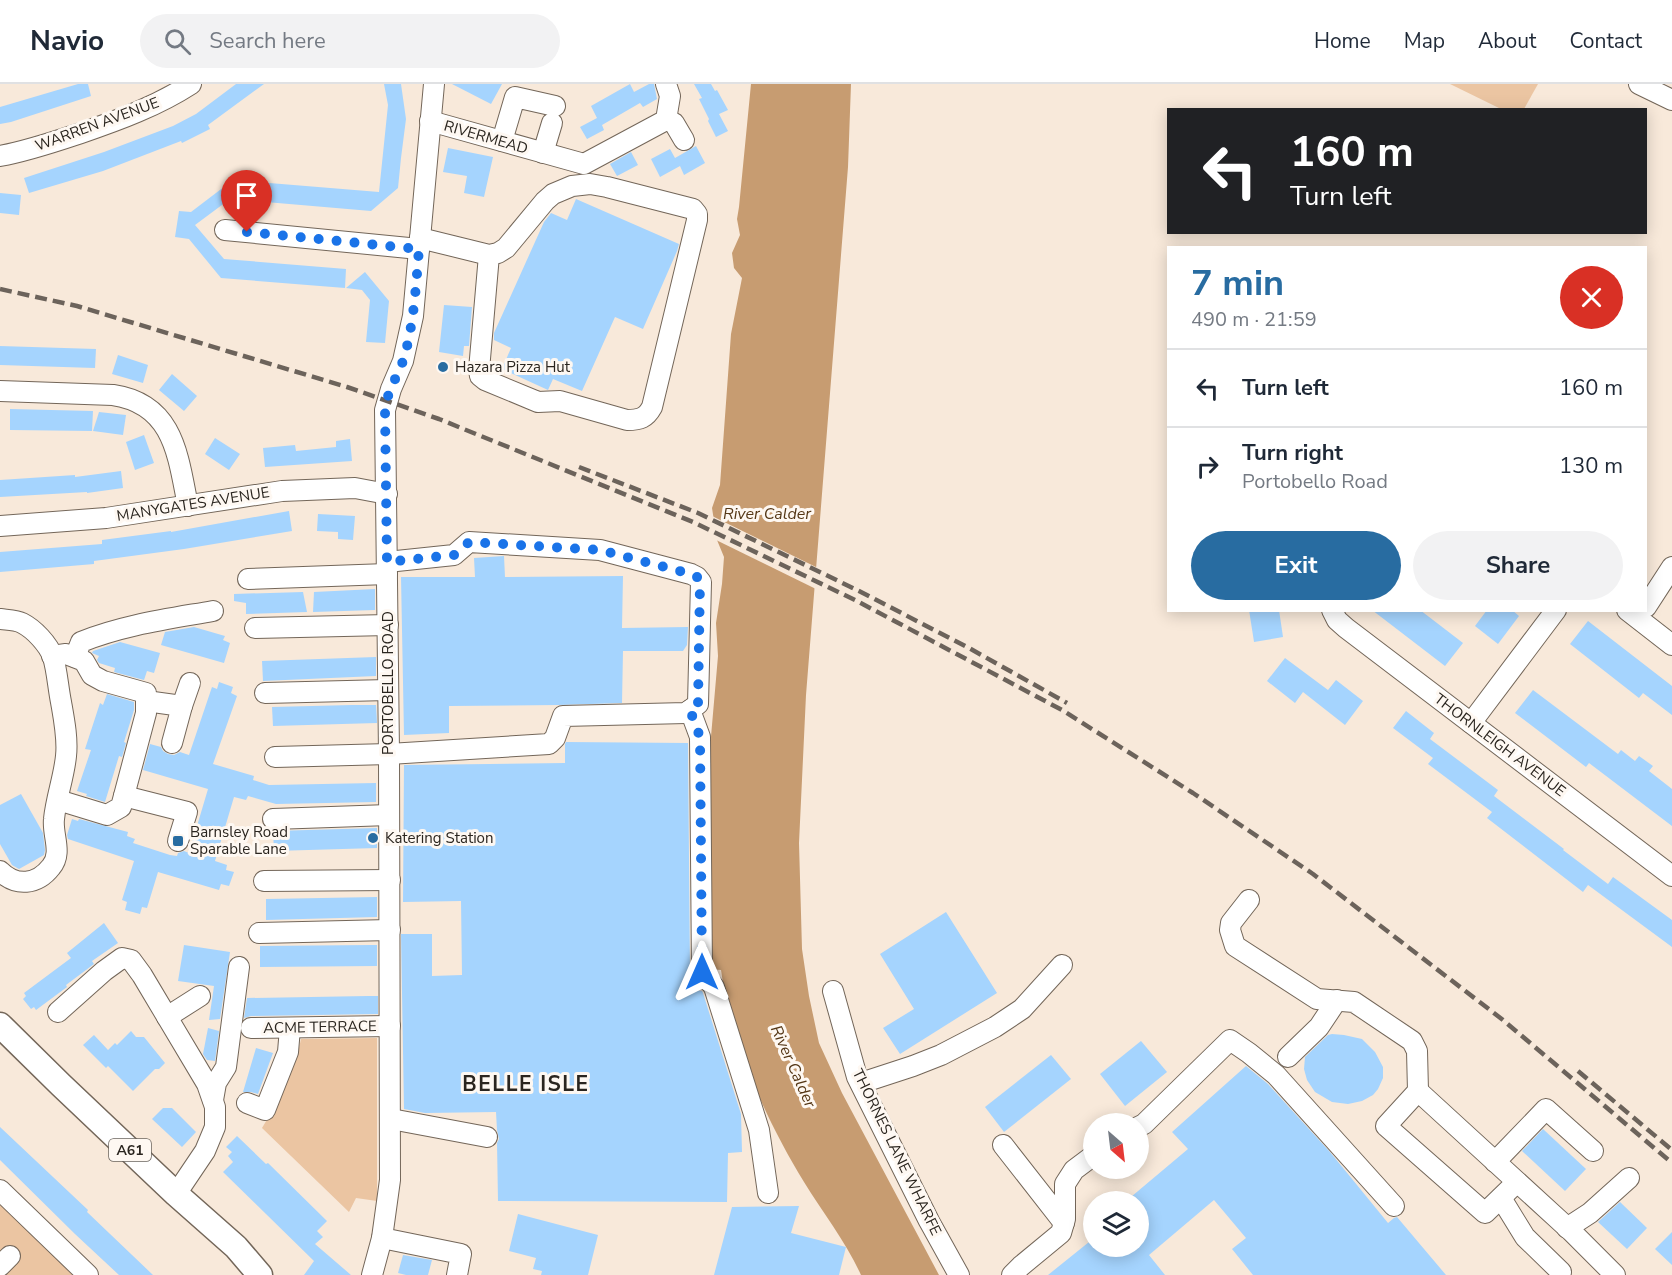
<!DOCTYPE html>
<html lang="en">
<head>
<meta charset="utf-8">
<style>
	body { margin:0; font-family:"Nunito Sans",sans-serif; background:#f2f2f3; color:#1f2937; height:100vh; display:flex; flex-direction:column; font-size:22px; white-space:nowrap }
	* { box-sizing:border-box; margin:0 }
	p { font-size:20px; color:#747a83 }
	.icon { flex:none; width:33px; height:33px; fill:none; stroke:currentColor; stroke-width:2; stroke-linecap:round; stroke-linejoin:round }
	.map { position:relative; flex:1; overflow:hidden }
	.side { position:absolute; left:1167px; top:162px; width:480px; height:366px; display:flex; flex-direction:column; background:#fff; border-radius:0px; box-shadow:0 3px 15px #0003 }
	.side>* { flex:none }
	.hud { position:absolute; left:1167px; top:24px; width:480px; height:126px; border-radius:0px; box-shadow:0 3px 15px #0003; background:#202124; color:#fff; overflow:hidden }
	.needle { width:39px; rotate:152deg }
	.tools { position:absolute; left:1083px; top:1029px; display:grid; gap:12px }
	.tools a { display:grid; place-items:center; width:66px; height:66px; border-radius:50%; background:#fff; box-shadow:0 3px 15px #0003; font-size:30px }
	.pin { position:absolute; display:grid; place-items:center; width:51px; height:51px; color:#fff; margin:-62px -26px; border-radius:50% 50% 50% 0; rotate:-45deg; box-shadow:0 0 6px #0007 }
	.pin .icon { rotate:45deg }
	.me { position:absolute; width:66px; margin:-33px; rotate:0deg; stroke-linejoin:round; filter:drop-shadow(0 0 4px #0008) }
	.turn { display:flex; align-items:center; gap:21px; height:126px; padding:0 24px; font-size:27px }
	.turn .icon { width:78px; height:78px; stroke-width:2.5 }
	.turn b { display:block; font-size:42px; line-height:51px }
	.round { display:grid; place-items:center; flex:none; width:63px; height:63px; border-radius:32px; background:#f2f2f3 }
	.summary { display:flex; align-items:center; justify-content:space-between; height:102px; padding:0 24px }
	h1 { font-size:36px; font-weight:700; line-height:45px; color:#286ca1 }
	.cta { display:flex; gap:12px; margin-top:auto; padding:12px 24px }
	.cta a { flex:1; height:69px; border-radius:36px; background:#286ca1; color:#fff; font-size:24px; font-weight:700; line-height:69px; text-align:center }
	.cta a+a { background:#f2f2f3; color:#1f2937 }
	ul { padding:0; list-style:none }
	li { display:flex; align-items:center; gap:18px; height:78px; padding:0 24px; border-top:2px solid #e0e1e3 }
	li div { flex:1 }
	li b { display:block; font-size:22px }
	li em { font-style:normal }
	header { display:flex; align-items:center; gap:36px; box-sizing:border-box; height:84px; padding:0 30px; background:#fff; border-bottom:2px solid #e0e1e3 }
	header strong { font-size:28px }
	nav { display:flex; gap:33px; margin-inline-start:auto; font-size:21px }
	.search { width:420px; height:54px; background:#f2f2f3; display:flex; align-items:center; gap:15px; box-sizing:border-box; padding:0 21px; border-radius:33px; color:#747a83; font-size:22px }
	.map>svg:first-child { display:block }
	.green { fill:#ebc5a2 }
	.water { fill:#c79c71 }
	.pier { fill:#f8e9da }
	.building { fill:#a5d4fe }
	.lines { fill:none; stroke-linecap:round; stroke-linejoin:round }
	.minor-casing { stroke:#736659; stroke-width:22 }
	.major-casing { stroke:#736659; stroke-width:27 }
	.minor { stroke:#fff; stroke-width:20 }
	.major { stroke:#fff; stroke-width:24 }
	.rail { stroke:#6c635b; stroke-width:4.5; stroke-dasharray:12 6; stroke-linecap:butt }
	.route { stroke:#1a73e8; stroke-width:10; stroke-dasharray:0 18 }
	.poi-dot { fill:#286ca1; stroke:#fef8f2; stroke-width:2 }
	.labels { text-anchor:middle; stroke-width:6; stroke-linejoin:round; paint-order:stroke }
	.shield { fill:#fef8f2; stroke:#6a645e; stroke-width:1.5 }
	.shield-label { font-size:14px; font-weight:bold; fill:#2a251f }
	.street-label { font-size:15px; fill:#2a251f; stroke:#fef8f2 }
	.poi-label { font-size:15px; fill:#2a251f; stroke:#fef8f2; text-anchor:start }
	.water-label { font-size:16px; font-style:italic; fill:#553716; stroke:#fef8f2 }
	.district-label { font-size:21px; font-weight:bold; letter-spacing:1.5px; fill:#2a251f; stroke:#fef8f2 }
</style>
</head>
<body>
<header>
<strong>Navio</strong>
<div class="search"><svg class="icon" aria-label="search" viewBox="0 0 24 24"><circle cx="10" cy="10" r="6"/><path d="M15 15l6 6"/></svg>Search here</div>
<nav><a>Home</a><a>Map</a><a>About</a><a>Contact</a></nav>
</header>
<div class="map">
<svg width="1672" height="1191" viewBox="0 0 1672 1191">
	<rect width="100%" height="100%" fill="#f8e9da"/>
	<g class="green">
		<polygon points="1450,0 1538,0 1524,25 1501,25"/>
		<path d="M377,954V1117L356,1114L349,1128L262,1044C279,1016 295,988 301,955Z"/>
		<polygon points="0,1106 88,1191 0,1191"/>
	</g>
	<path class="water" d="M751,0H851L848,83L806,611L799,759L802,865L809,912L819,959L842,1009L939,1191H861C846,1158 823,1129 804,1098C766,1036 731,958 721,886L709,885L710,664L718,572L716,539L722,500L724,473L717,456L712,424L720,401L731,250L742,194L734,184L732,169L740,151L737,135L739,123Z"/>
	<polygon class="pier" points="710,431 820,485 818,506 714,455"/>
	<g class="building">
		<polygon points="78,0 88,0 91,12 11,38 0,40 0,23"/>
		<polygon points="236,0 264,0 208,41 210,45 182,59 181,57 103,87 29,109 24,94 104,68 173,42 196,30"/>
		<polygon points="384,0 401,0 406,35 401,74 398,104 371,127 230,115 195,141 224,175 346,185 345,204 221,194 189,155 175,153 179,127 191,128 233,96 379,108 388,21"/>
		<polygon points="452,0 502,0 491,20"/>
		<polygon points="630,0 634,8 649,0 654,0 657,15 643,23 640,19 602,41 604,46 587,55 580,43 597,34 591,22"/>
		<polygon points="694,0 711,0 715,7 717,6 728,26 719,30 728,47 716,53 708,37 709,35 699,15 702,14"/>
		<polygon points="696,62 705,79 684,91 680,82 660,93 651,75 670,65 675,74"/>
		<polygon points="448,64 493,73 484,113 464,109 467,92 443,88"/>
		<polygon points="631,68 638,81 617,92 610,80"/>
		<polygon points="0,109 21,111 19,131 0,129"/>
		<polygon points="576,115 679,160 677,167 643,245 615,233 582,307 553,295 548,306 502,285 511,264 494,256 494,249 544,138 551,129 567,136"/>
		<polygon points="365,188 389,217 385,259 366,258 370,216 362,206 346,204"/>
		<polygon points="444,221 472,223 469,262 464,262 463,272 439,268"/>
		<polygon points="0,262 96,265 95,284 0,281"/>
		<polygon points="118,271 148,281 143,299 112,290"/>
		<polygon points="172,290 197,312 184,327 159,306"/>
		<polygon points="10,325 93,327 92,347 10,346"/>
		<polygon points="99,328 126,331 123,351 93,347"/>
		<polygon points="144,351 154,379 135,386 126,358"/>
		<polygon points="215,354 240,370 229,386 205,370"/>
		<polygon points="350,355 352,377 265,383 263,364 295,361 296,367 336,363 336,357"/>
		<polygon points="121,387 123,404 87,409 87,408 0,413 0,396 75,391 75,393"/>
		<polygon points="289,427 292,447 184,465 94,477 94,480 0,488 0,468 102,460 102,456 171,447 171,448"/>
		<polygon points="318,430 355,432 353,456 338,455 338,448 317,447"/>
		<polygon points="504,472 505,493 623,492 622,544 688,543 687,561 683,567 623,567 622,619 559,621 449,622 449,649 404,651 401,493 475,493 474,474"/>
		<polygon points="375,505 375,526 313,528 314,508"/>
		<polygon points="303,508 307,528 246,530 246,519 234,517 234,510"/>
		<polygon points="1249,526 1279,526 1283,553 1254,558"/>
		<polygon points="1372,526 1420,526 1463,559 1445,582"/>
		<polygon points="1487,526 1512,526 1519,532 1498,560 1475,542"/>
		<polygon points="1588,537 1672,602 1672,631 1643,609 1639,614 1570,560"/>
		<polygon points="194,543 225,552 223,556 230,559 224,579 161,561 165,548"/>
		<polygon points="120,558 160,569 154,589 147,587 144,596 114,588 115,584 99,579 97,576 99,572 92,569 93,567"/>
		<polygon points="376,573 376,592 263,597 262,577"/>
		<polygon points="1285,574 1328,606 1336,596 1363,617 1345,641 1303,608 1295,619 1267,597"/>
		<polygon points="219,598 233,603 231,609 237,612 213,680 254,692 253,696 269,701 376,699 376,718 276,720 248,712 246,716 234,713 215,777 227,781 226,786 234,788 229,802 221,800 219,806 158,788 147,824 142,823 140,830 125,826 127,818 122,816 134,777 68,755 67,751 72,735 78,737 79,735 128,748 127,752 135,755 133,759 170,771 177,772 178,769 184,767 189,769 208,705 143,686 150,660 161,663 163,667 168,670 174,671 180,668 189,671 212,603 217,605"/>
		<polygon points="1533,606 1618,670 1621,666 1635,677 1639,672 1653,682 1649,687 1672,705 1672,742 1589,679 1586,683 1515,629"/>
		<polygon points="107,610 134,618 134,626 124,658 126,659 122,673 119,672 105,718 86,712 87,710 77,707 91,666 85,665 100,619 103,621"/>
		<polygon points="352,621 376,621 377,639 273,642 272,623"/>
		<polygon points="1406,627 1434,649 1430,655 1498,706 1494,712 1564,765 1563,766 1608,800 1613,793 1672,836 1672,863 1588,801 1583,808 1487,734 1492,728 1428,680 1433,674 1393,644"/>
		<polygon points="566,658 688,659 690,888 696,900 696,906 702,907 703,909 741,1030 742,1068 728,1069 727,1118 498,1117 497,1059 499,1055 497,1046 496,1028 425,1029 404,1025 401,850 432,850 432,892 462,891 461,817 403,818 404,681 565,679 565,660"/>
		<polygon points="21,710 43,749 45,766 44,771 19,785 12,781 0,760 0,721"/>
		<polygon points="377,744 377,764 274,767 273,747"/>
		<polygon points="377,813 377,833 266,836 266,815"/>
		<polygon points="946,828 997,909 900,970 883,944 914,925 880,870"/>
		<polygon points="104,839 118,859 92,877 94,880 66,901 67,903 36,926 34,923 31,925 23,915 26,912 24,909 71,874 67,869"/>
		<polygon points="184,861 230,868 220,935 209,936 214,902 178,897"/>
		<polygon points="371,861 377,861 377,882 260,883 260,862"/>
		<polygon points="368,912 378,912 378,930 251,932 244,934 247,914"/>
		<polygon points="208,944 219,947 215,977 207,976 203,970"/>
		<polygon points="131,947 136,953 144,953 165,979 159,985 155,985 133,1007 108,982 106,984 83,961 94,951 108,966 115,959 117,961"/>
		<polygon points="1332,950 1344,951 1362,955 1375,968 1383,983 1383,994 1378,1005 1373,1011 1362,1017 1348,1020 1332,1018 1315,1008 1307,996 1304,985 1305,973 1328,951"/>
		<polygon points="1141,957 1167,988 1125,1022 1100,990"/>
		<polygon points="256,964 273,969 258,1010 251,1008 243,1008"/>
		<polygon points="1051,971 1071,995 1004,1048 985,1023"/>
		<polygon points="1246,982 1268,1000 1330,1068 1388,1139 1394,1134 1397,1133 1446,1191 1253,1191 1232,1165 1246,1154 1214,1116 1149,1171 1165,1191 1048,1191 1094,1154 1094,1162 1138,1162 1138,1118 1125,1118 1188,1065 1172,1048"/>
		<polygon points="163,1024 172,1024 196,1048 182,1063 152,1035"/>
		<polygon points="0,1043 88,1126 87,1128 153,1191 119,1191 75,1150 0,1076"/>
		<polygon points="1543,1045 1586,1085 1565,1107 1522,1067"/>
		<polygon points="237,1052 266,1080 268,1079 327,1137 317,1147 323,1153 315,1160 351,1191 304,1191 314,1177 223,1088 233,1078 228,1072 232,1068 226,1063"/>
		<polygon points="1620,1118 1647,1144 1627,1165 1598,1138"/>
		<polygon points="799,1122 791,1149 846,1163 839,1191 714,1191 732,1123"/>
		<polygon points="518,1130 598,1151 588,1191 541,1191 542,1187 533,1185 536,1174 509,1167"/>
		<polygon points="1672,1148 1672,1181 1655,1165"/>
		<polygon points="403,1171 432,1176 428,1191 406,1191 398,1189"/>
	</g>
	<g class="lines">
		<defs>
			<g id="minor">
				<polyline points="1639,0 1672,16"/>
				<polyline points="666,36 674,39 684,56"/>
				<polyline points="430,37 584,80 666,36 670,12 666,0"/>
				<polyline points="502,57 515,13 555,22"/>
				<polyline points="543,69 552,39"/>
				<path d="M0,72C28,67 54,58 81,49C119,36 157,22 191,0"/>
				<polyline points="225,146 419,165"/>
				<path d="M420,154L489,171L498,169L506,164L545,117L553,110L572,102L590,100L607,103L693,125L697,130V136L652,323C646,334 640,336 627,336L560,317L538,318L485,296L480,292L479,286L489,171"/>
				<path d="M0,307L113,311C174,320 178,372 188,422"/>
				<polyline points="0,442 106,434 282,407 355,404 387,410"/>
				<polyline points="248,495 387,490"/>
				<polyline points="1646,523 1672,483"/>
				<polyline points="1332,526 1337,536 1346,544 1672,792"/>
				<polyline points="1627,526 1672,561"/>
				<path d="M0,535C7,536 16,536 22,539C34,545 48,560 53,573C57,586 58,603 61,618C64,635 68,655 66,672C64,693 56,714 54,735C52,751 63,769 51,783C37,801 16,803 0,787"/>
				<polyline points="255,544 388,541"/>
				<polyline points="52,572 66,570 84,577 92,591 103,597 146,609 146,629 121,723 107,731 58,716"/>
				<path d="M75,573L81,558C123,541 168,535 213,527"/>
				<polyline points="265,609 388,606"/>
				<polyline points="146,617 182,622 172,659"/>
				<polyline points="182,622 190,599"/>
				<polyline points="690,626 700,653 702,888 714,903 759,1046 768,1109"/>
				<polyline points="1471,639 1556,526"/>
				<polyline points="275,673 389,670 549,660 555,654 563,632 686,629 698,620 701,498 697,493 691,490 600,466 469,458 454,471 387,478"/>
				<polyline points="124,712 187,728 178,757"/>
				<polyline points="273,735 389,731"/>
				<polyline points="264,797 390,796"/>
				<polyline points="1249,816 1231,839 1230,846 1235,862 1317,915 1354,918 1412,957 1417,967 1418,1007 1386,1042 1485,1129 1517,1098"/>
				<polyline points="259,849 390,846"/>
				<polyline points="833,907 857,993 929,1137 959,1191"/>
				<polyline points="58,928 104,887 122,874 131,876 142,891 207,1000 215,1023 215,1043 205,1067 176,1110"/>
				<polyline points="167,933 200,912"/>
				<polyline points="251,944 390,942"/>
				<polyline points="1288,973 1319,943 1337,916"/>
				<polyline points="861,999 913,982 941,971 995,943 1022,925 1062,881"/>
				<polyline points="1418,1007 1571,1147 1615,1191"/>
				<polyline points="213,1016 216,999 226,983 239,883"/>
				<polyline points="247,1019 265,1026 288,968 290,944"/>
				<polyline points="391,1035 487,1053"/>
				<polyline points="1138,1043 1144,1040 1230,956 1249,969 1276,991 1394,1122"/>
				<polyline points="1003,1061 1064,1139"/>
				<polyline points="1495,1078 1546,1025 1593,1067"/>
				<polyline points="0,1106 88,1191"/>
				<polyline points="1501,1114 1525,1153 1561,1188"/>
				<polyline points="1567,1144 1590,1129 1629,1094"/>
				<polyline points="382,1154 461,1170 457,1191"/>
				<polyline points="0,1182 10,1172"/>
				<polyline points="372,1191 382,1154 390,1096 389,670 385,326 391,305 403,277 413,232 434,0"/>
				<polyline points="1012,1191 1021,1182 1061,1149 1065,1135 1065,1100 1074,1086 1094,1071"/>
			</g>
			<polyline id="major" points="0,941 61,1001 176,1110 236,1163 260,1191"/>
		</defs>
		<use href="#minor" class="minor-casing"/>
		<use href="#major" class="major-casing"/>
		<use href="#minor" class="minor"/>
		<use href="#major" class="major"/>
		<g class="rail">
			<polyline points="0,205 77,222 347,303 439,335 693,438 855,516 1062,626 1193,709 1313,790 1503,936 1672,1079"/>
			<polyline points="579,383 698,429 859,507 969,564 1067,619"/>
			<polyline points="1578,987 1672,1066"/>
		</g>
	</g>
	<g class="lines">
		<path class="route" d="M247,148L419,165C416,201 414,239 404,274C398,292 387,307 385,326L387,478L454,471L469,458L600,466L691,490L697,493L700,498L698,620L690,626L700,653L702,888"/>
	</g>
	<g class="poi-dot">
		<circle cx="443" cy="283" r="6"/>
		<circle cx="373" cy="754" r="6"/>
		<rect x="172" y="751" width="12" height="12" rx="3"/>
	</g>
	<g class="labels">
		<rect class="shield" x="109" y="1055" width="42" height="22" rx="4.5"/>
		<g class="shield-label">
			<text x="130" y="1071">A61</text>
		</g>
		<g class="street-label">
			<text transform="translate(97 40) rotate(-20)" y="5">WARREN AVENUE</text>
			<text transform="translate(486 53) rotate(16)" y="5">RIVERMEAD</text>
			<text transform="translate(193 420) rotate(-9)" y="5">MANYGATES AVENUE</text>
			<text transform="translate(388 599) rotate(-90)" y="5">PORTOBELLO ROAD</text>
			<text transform="translate(1500 661) rotate(37)" y="5">THORNLEIGH AVENUE</text>
			<text transform="translate(320 943) rotate(-1)" y="5">ACME TERRACE</text>
			<text transform="translate(897 1068) rotate(64)" y="5">THORNES LANE WHARFE</text>
		</g>
		<g class="poi-label">
			<text x="455" y="288">Hazara Pizza Hut</text>
			<text x="190" y="753">Barnsley Road<tspan x="190" dy="17">Sparable Lane</tspan></text>
			<text x="385" y="759">Katering Station</text>
		</g>
		<g class="water-label">
			<text x="767" y="435">River Calder</text>
			<text transform="translate(794 982) rotate(66)" y="6">River Calder</text>
		</g>
		<g class="district-label">
			<text x="526" y="1007">BELLE ISLE</text>
		</g>
	</g>
</svg>
<div class="tools">
<a><svg class="needle" viewBox="-14 -14 28 28"><path d="M0-13l5 13h-10z" fill="#e53935"/><path d="M0 13l5-13h-10z" fill="#747a83"/></svg></a>
<a><svg class="icon" aria-label="layers" viewBox="0 0 24 24"><path d="M12 4l9 5-9 5-9-5zM3 14l9 5 9-5"/></svg></a>
</div>
<div class="pin" style="left:247px;top:148px;background:#d93025"><svg class="icon" aria-label="arrive" viewBox="0 0 24 24"><path d="M6 21V4h12l-3 4 3 4H6"/></svg></div>
<svg class="me" style="left:702px;top:888px" viewBox="-20 -20 40 40"><path d="M0-17L14 15 0 8-14 15z" fill="#1a73e8" stroke="#fff" stroke-width="4"/></svg>
<div class="hud">
<div class="turn"><svg class="icon" aria-label="left" viewBox="0 0 24 24"><path d="M17 20v-9H6M10 6l-5 5 5 5"/></svg><div><b>160 m</b>Turn left</div></div>
</div>
<section class="side">
<div class="summary"><div><h1>7 min</h1><p>490 m · 21:59</p></div><a class="round" style="background:#d93025;color:#fff"><svg class="icon" aria-label="close" viewBox="0 0 24 24"><path d="M6 6l12 12M18 6L6 18"/></svg></a></div>
<ul>
<li><svg class="icon" aria-label="left" viewBox="0 0 24 24"><path d="M17 20v-9H6M10 6l-5 5 5 5"/></svg><div><b>Turn left</b></div><em>160 m</em></li>
<li><svg class="icon" aria-label="right" viewBox="0 0 24 24"><path d="M7 20v-9h11M14 6l5 5-5 5"/></svg><div><b>Turn right</b><p>Portobello Road</p></div><em>130 m</em></li>
</ul>
<div class="cta"><a>Exit</a><a>Share</a></div>
</section>
</div>
</body>
</html>
